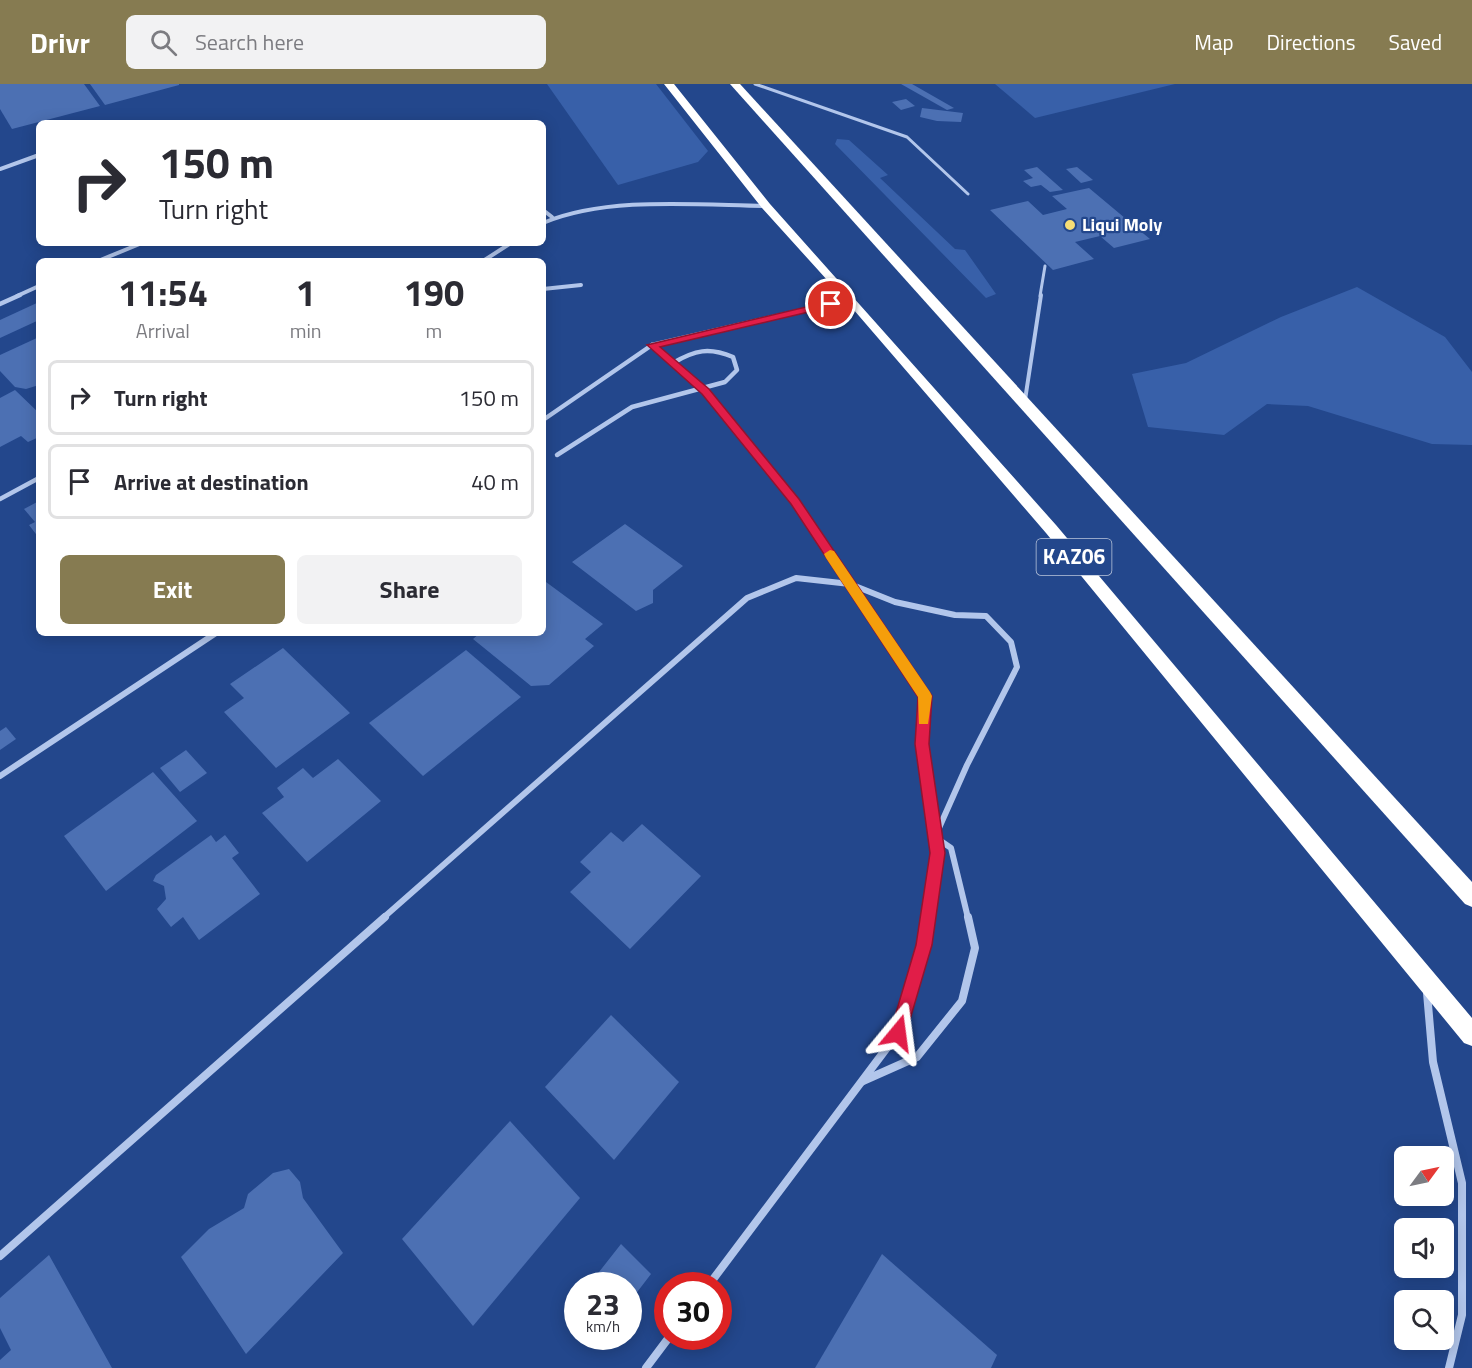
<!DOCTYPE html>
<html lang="en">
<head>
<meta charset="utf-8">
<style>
	body { margin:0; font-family:"Titillium Web",sans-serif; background:#f2f2f3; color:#2b2b33; height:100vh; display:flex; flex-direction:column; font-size:22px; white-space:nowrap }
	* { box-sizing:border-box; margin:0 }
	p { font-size:20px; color:#7c7c81 }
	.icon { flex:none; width:33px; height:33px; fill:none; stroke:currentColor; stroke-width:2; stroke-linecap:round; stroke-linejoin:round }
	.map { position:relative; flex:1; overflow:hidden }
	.details { position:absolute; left:36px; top:174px; width:510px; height:378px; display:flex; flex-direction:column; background:#fff; border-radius:9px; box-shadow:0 3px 15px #0003 }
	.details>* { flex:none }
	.guide { position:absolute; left:36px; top:36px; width:510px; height:126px; border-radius:9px; box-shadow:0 3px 15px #0003; background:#fff; color:#2b2b33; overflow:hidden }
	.needle { width:39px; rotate:57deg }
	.controls { position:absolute; left:1394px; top:1062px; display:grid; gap:12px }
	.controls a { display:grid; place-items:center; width:60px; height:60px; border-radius:9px; background:#fff; box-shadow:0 3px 15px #0003; font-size:30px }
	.speed { position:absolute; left:564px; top:1188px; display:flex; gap:12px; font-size:30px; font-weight:700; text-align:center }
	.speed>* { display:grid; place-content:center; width:78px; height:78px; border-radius:50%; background:#fff; box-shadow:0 3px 15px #0003; line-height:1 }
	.speed small { font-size:15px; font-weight:400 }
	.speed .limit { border:9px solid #d22; background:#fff; color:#111 }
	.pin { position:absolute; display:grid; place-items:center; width:51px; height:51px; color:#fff; margin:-26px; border:3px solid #fff; border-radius:50%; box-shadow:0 2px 6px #0007 }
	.me { position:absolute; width:66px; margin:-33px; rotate:16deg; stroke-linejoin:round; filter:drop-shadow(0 0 4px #0008) }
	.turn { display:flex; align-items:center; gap:21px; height:126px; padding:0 24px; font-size:27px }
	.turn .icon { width:78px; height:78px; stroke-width:2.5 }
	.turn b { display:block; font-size:42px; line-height:51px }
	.eta { display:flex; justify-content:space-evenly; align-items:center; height:102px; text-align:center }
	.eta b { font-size:36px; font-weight:700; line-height:42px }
	.cta { display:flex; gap:12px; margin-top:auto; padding:12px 24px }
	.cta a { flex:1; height:69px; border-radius:9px; background:#867b51; color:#fff; font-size:24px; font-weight:700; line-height:69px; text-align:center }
	.cta a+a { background:#f2f2f3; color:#2b2b33 }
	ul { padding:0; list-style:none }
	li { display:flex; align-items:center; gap:18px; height:75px; margin:0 12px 9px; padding:0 12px; border:3px solid #e1e1e2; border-radius:9px }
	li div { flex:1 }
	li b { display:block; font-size:22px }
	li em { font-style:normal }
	header { display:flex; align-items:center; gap:36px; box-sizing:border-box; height:84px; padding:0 30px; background:#867b51; color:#fff }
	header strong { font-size:28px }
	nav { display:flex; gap:33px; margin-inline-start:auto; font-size:21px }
	.search { width:420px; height:54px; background:#f2f2f3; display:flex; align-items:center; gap:15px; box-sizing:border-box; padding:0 21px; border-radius:9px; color:#7c7c81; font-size:22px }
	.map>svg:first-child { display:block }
	.green { fill:#3860a9 }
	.building { fill:#4c70b3 }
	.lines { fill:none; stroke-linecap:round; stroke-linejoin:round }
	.lane-far1 { stroke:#b2c6eb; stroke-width:3 }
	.lane { stroke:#b2c6eb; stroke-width:4 }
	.street-far3 { stroke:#b2c6eb; stroke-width:4 }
	.street-far2 { stroke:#b2c6eb; stroke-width:4.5 }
	.street-far1 { stroke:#b2c6eb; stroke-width:6 }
	.street { stroke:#b2c6eb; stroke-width:8 }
	.highway { fill:#fff; fill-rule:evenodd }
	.route { fill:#e11d48; stroke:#92132f; stroke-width:1.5 }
	.slow { fill:#f59e0b }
	.poi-dot { fill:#f6dd75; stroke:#23478c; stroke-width:2 }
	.labels { text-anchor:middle; stroke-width:4.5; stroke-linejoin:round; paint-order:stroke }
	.far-poi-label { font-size:18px; font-weight:bold; fill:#fff; stroke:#23478c; text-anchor:start }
	.shield { fill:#23478c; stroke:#bdc8dc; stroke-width:1.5 }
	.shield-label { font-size:21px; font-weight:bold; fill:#fff }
</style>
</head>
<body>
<header>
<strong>Drivr</strong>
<div class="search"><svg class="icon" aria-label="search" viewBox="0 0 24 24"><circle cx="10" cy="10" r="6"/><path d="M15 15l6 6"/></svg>Search here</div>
<nav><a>Map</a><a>Directions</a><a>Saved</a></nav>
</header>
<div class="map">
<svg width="1472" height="1284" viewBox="0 0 1472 1284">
	<rect width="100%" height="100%" fill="#23478c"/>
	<g class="green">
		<polygon points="547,0 656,0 708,67 698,78 618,101"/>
		<polygon points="995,0 1175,0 1035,34"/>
		<polygon points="837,55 849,56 888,91 880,94 955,165 965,166 996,210 986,214 835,60"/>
		<polygon points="1357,203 1445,253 1472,288 1472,361 1432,360 1308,322 1267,320 1224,351 1148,343 1132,290 1186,279 1281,233"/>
	</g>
	<g class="building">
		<polygon points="0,0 84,0 100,22 12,45 0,25"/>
		<polygon points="90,0 179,0 179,1 105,21"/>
		<polygon points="901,0 912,0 954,24 947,26"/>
		<polygon points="906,15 915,22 901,26 892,18"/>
		<polygon points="922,24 963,29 961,38 937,37 920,33"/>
		<polygon points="1037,83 1063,106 1050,108 1041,101 1031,103 1023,97 1033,94 1024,86"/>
		<polygon points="1077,83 1093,96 1081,99 1066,85"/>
		<polygon points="1089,104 1150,155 1114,164 1100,152 1075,158 1094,175 1053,186 990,126 1028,117 1043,131 1067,125 1052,112"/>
		<polygon points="39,218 39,236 0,254 0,236"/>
		<polygon points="39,253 39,301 26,305 15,303 0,287 0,271"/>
		<polygon points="15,306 39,329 39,353 28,358 21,352 0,363 0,314"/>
		<polygon points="39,417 39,454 29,441 35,438 24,425"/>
		<polygon points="625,440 683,482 653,506 653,519 636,527 572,478"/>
		<polygon points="546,498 603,540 585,555 594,562 549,601 531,602 473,555 480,549 543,549 543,500"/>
		<polygon points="283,564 350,629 276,684 224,628 244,614 230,600"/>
		<polygon points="466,566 521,613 423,692 369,639"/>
		<polygon points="6,643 16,655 0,666 0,647"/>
		<polygon points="186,666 207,689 180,708 160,684"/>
		<polygon points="338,675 381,717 307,778 262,729 284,713 277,704 303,684 313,694"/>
		<polygon points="153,688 197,737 106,807 64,752"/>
		<polygon points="642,740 701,792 630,865 570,808 591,788 580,778 611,748 623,758"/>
		<polygon points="211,751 216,758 225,751 239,769 232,774 260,810 199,856 183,833 171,843 157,825 166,815 164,802 153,797 156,791"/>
		<polygon points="611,931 679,998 614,1076 545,1003"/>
		<polygon points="510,1037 580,1114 473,1242 402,1155"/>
		<polygon points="289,1085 300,1098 303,1114 343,1169 246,1270 181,1173 209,1145 244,1124 248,1110 273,1089"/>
		<polygon points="621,1160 651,1190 628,1220 628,1202 588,1202"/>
		<polygon points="882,1170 997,1271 991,1284 815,1284"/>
		<polygon points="49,1171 112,1284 0,1284 0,1276 11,1266 0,1244 0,1214"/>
	</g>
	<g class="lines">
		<g class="lane-far1">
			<polyline points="755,0 907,53 968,110"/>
			<polyline points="1040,212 1045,182"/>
		</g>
		<polyline class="lane" points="1025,316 1041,211"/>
		<g class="street-far3">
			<polyline points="0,85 39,71"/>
			<polyline points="543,126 552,133"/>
			<path d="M543,139C607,112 697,121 766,122"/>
			<polyline points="98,177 142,159"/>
			<polyline points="483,177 511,159"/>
			<polyline points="543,205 581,201"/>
			<polyline points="17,212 39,202"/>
		</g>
		<g class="street-far2">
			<polyline points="0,220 20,211"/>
			<polyline points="652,261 706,308 794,417 839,484"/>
			<polyline points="543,336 652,261 851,215"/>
			<path d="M557,371L632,323L725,298L737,286L733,273C709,263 695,266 673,279"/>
			<polyline points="0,415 39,394"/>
		</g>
		<g class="street-far1">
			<polyline points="838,483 925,612 922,660 937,769 928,834"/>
			<polyline points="0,692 216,549"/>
			<polyline points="383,834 747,514 796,494 850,500 895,518 955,531 986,532 1011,558 1017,583 967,681 935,753 951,764 968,834"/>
		</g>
		<g class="street">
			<polyline points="1427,909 1433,978 1462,1099 1462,1231 1449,1284"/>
			<polyline points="863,997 917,973 962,917 975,864 968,833"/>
			<polyline points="0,1172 385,833"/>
			<polyline points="708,1202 898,949 924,861 928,833"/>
			<polyline points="646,1284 670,1252"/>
		</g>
		<g class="highway">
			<polygon points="664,0 674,0 770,120 1056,441 1472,934 1472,962 1464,959 1046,449 847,218 762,124"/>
			<polygon points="730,0 740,0 1472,798 1472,823 1465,820"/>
		</g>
	</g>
	<polygon class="route" points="831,217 835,220 834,222 660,263 709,305 799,415 932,612 929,660 945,769 932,861 906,949 904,955 898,958 892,955 890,949 916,861 930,769 915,660 918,613 791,420 702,310 647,261"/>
	<polygon class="slow" points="830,466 834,467 930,608 932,612 928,640 919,640 918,613 826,474 824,470"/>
	<circle class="poi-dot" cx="1070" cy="141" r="6"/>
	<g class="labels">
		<g class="far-poi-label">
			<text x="1082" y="147">Liqui Moly</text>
		</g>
		<rect class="shield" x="1036.5" y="455" width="75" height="36" rx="4.5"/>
		<g class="shield-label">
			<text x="1074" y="480">KАZ06</text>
		</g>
	</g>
</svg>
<div class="controls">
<a><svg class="needle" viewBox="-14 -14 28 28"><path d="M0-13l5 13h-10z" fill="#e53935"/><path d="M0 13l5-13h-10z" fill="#7c7c81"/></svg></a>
<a><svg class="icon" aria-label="sound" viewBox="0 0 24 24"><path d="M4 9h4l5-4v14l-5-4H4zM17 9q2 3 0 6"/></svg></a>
<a><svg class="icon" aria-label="search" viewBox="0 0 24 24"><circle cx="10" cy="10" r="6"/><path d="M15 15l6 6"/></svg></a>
</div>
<div class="speed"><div>23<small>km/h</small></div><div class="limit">30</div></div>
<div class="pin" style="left:831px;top:220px;background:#d93025"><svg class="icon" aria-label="arrive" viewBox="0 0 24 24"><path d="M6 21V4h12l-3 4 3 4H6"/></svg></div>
<svg class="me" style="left:898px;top:949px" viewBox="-20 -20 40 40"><path d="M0-17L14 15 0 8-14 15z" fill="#e11d48" stroke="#fff" stroke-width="4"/></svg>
<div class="guide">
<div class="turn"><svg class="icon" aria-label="right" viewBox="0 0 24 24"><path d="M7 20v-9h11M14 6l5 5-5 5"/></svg><div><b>150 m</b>Turn right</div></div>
</div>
<section class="details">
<div class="eta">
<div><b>11:54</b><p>Arrival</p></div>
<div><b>1</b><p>min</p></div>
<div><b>190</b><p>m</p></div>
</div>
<ul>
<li><svg class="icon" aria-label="right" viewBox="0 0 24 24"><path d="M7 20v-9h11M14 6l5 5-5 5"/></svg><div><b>Turn right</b></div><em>150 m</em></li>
<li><svg class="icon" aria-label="arrive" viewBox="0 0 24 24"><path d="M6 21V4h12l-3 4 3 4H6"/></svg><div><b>Arrive at destination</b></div><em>40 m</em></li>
</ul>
<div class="cta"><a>Exit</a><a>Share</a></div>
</section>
</div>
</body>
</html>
